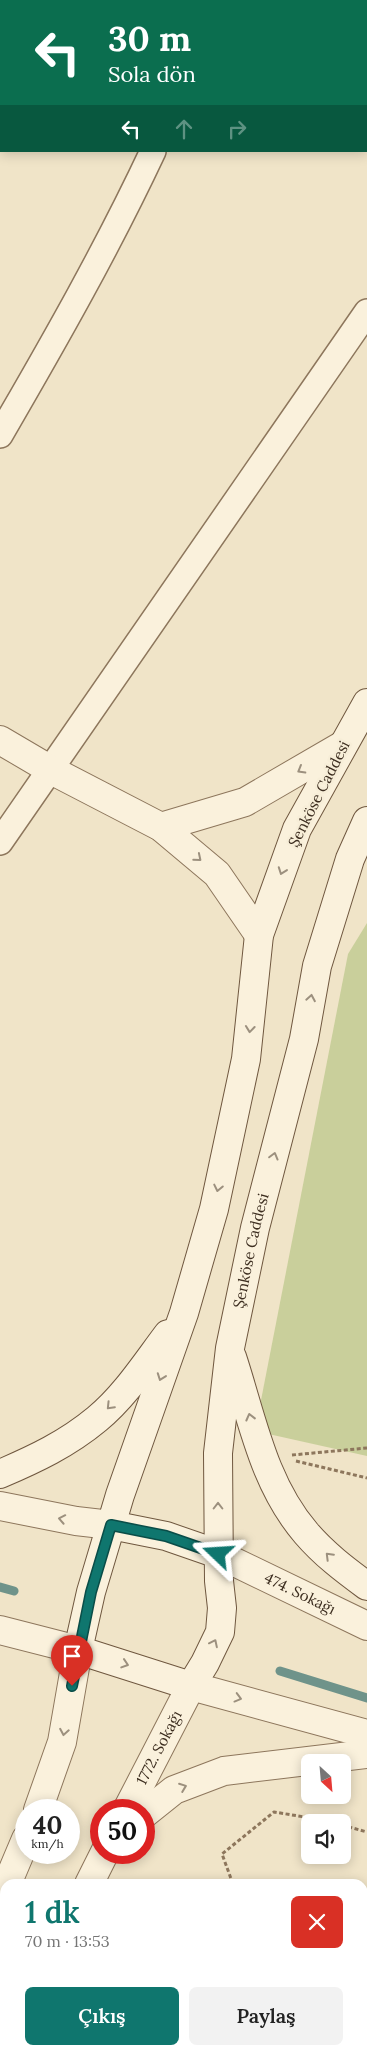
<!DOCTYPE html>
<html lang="tr">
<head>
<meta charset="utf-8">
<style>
	body { margin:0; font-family:Lora,serif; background:#f2f2f2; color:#222; height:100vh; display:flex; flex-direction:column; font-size:19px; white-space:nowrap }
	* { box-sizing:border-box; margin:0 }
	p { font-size:16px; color:#767676 }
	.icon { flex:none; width:28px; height:28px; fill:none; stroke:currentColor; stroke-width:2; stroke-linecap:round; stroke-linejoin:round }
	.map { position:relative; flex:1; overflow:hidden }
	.side { position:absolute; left:0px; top:1879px; width:368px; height:176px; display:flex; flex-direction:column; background:#fff; border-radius:15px 15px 0 0; box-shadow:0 2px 12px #0003 }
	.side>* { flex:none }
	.guide { position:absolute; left:0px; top:0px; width:368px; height:152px; box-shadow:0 2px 12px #0003; background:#0b6e4f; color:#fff; overflow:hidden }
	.needle { width:32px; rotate:154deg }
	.buttons { position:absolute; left:301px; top:1754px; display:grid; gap:10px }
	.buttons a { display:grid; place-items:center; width:50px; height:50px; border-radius:8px; background:#fff; box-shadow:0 2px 12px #0003; font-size:25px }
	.speed { position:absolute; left:15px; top:1799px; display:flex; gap:10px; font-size:25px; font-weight:700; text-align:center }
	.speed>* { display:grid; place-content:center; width:65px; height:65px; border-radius:50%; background:#fff; box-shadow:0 2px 12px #0003; line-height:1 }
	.speed small { font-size:12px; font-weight:400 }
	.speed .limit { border:8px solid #d22; background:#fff; color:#111 }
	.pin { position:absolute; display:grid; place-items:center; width:42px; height:42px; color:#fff; margin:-51px -21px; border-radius:50% 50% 50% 0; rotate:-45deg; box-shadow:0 0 5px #0007 }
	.pin .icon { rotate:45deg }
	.me { position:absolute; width:55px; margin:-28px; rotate:290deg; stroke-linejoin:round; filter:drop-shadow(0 0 4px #0008) }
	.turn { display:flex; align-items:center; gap:18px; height:105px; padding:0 25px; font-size:22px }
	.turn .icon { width:65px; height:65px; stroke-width:2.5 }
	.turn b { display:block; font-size:35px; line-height:42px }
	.lanes { display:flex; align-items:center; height:48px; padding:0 25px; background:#0003; justify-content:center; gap:25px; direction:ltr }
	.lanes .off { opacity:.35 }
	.round { display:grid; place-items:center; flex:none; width:52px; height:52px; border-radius:8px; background:#f2f2f2 }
	.headline { display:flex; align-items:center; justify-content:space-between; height:85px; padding:0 25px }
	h1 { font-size:30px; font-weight:600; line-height:38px; color:#0f766e }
	.action { display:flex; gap:10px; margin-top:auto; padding:10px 25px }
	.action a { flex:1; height:58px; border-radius:8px; background:#0f766e; color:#fff; font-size:20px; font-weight:600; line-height:58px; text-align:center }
	.action a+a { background:#f2f2f2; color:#222 }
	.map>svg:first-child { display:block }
	.green { fill:#c9cf9b }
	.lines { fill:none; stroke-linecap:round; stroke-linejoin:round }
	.stream { stroke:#6f938a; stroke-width:9 }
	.minor-casing { stroke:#8d765c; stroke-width:28 }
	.tertiary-casing { stroke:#8d765c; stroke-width:30 }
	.secondary-casing { stroke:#6f573f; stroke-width:30 }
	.path { stroke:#8d765c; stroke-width:3; stroke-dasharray:4 2.5; stroke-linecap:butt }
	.minor { stroke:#faf1dc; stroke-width:25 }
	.tertiary { stroke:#faf1dc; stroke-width:28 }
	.secondary { stroke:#faf1dc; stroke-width:28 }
	.oneway { stroke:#9c907e }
	.route-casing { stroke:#0a4d48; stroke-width:12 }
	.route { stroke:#0f766e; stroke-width:9 }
	.labels { text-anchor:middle; stroke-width:5; stroke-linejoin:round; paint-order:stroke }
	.street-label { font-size:15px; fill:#3d2e20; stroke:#f7eed8 }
</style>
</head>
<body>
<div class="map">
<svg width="367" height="2054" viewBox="0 0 367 2054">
	<rect width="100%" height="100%" fill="#f0e4c8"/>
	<polygon class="green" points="367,923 367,1456 255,1431 348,954"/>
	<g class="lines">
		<g class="stream">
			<polyline points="0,1587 14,1591"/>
			<polyline points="280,1671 367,1698"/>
		</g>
		<defs>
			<g id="minor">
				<polyline points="220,0 222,1"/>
				<path d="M0,435C54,342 107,249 153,151"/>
				<polyline points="0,842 367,312"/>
			</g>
			<g id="tertiary">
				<polyline points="0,740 51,770 161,827 217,874 259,935"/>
				<polyline points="161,827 245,802 343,745"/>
				<polyline points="0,1506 76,1521 111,1525"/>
				<path id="s1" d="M218,1554L367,1626"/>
				<polyline points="0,1630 78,1650 62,1742 38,1810"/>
				<path id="s2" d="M127,1810L191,1686L367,1734"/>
				<polyline points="144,1814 174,1790 224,1771 367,1754"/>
				<polyline points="7,1884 26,1839"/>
				<polyline points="89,1884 105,1852"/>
				<polyline points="1,2054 5,2047"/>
			</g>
			<g id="secondary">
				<path id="s3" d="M367,703L297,829L259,935L246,1059L214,1209L184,1313L120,1495L91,1592L78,1650L191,1686L205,1663L220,1632L222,1608L219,1581L218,1453L230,1348L255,1228L304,1039L317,966L350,859L367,821"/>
				<path d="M232,1357C252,1418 263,1483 306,1533C324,1554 345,1570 367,1586"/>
				<path d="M0,1474C35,1459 67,1444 97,1419C125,1396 146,1363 168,1334"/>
				<polyline points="111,1525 166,1536 218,1554"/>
			</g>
		</defs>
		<use href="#minor" class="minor-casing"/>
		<use href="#tertiary" class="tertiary-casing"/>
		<use href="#secondary" class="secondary-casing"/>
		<g class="path">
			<polyline points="292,1455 367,1448"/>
			<polyline points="296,1461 367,1478"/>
			<polyline points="342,1825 367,1832"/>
			<polyline points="233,1884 222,1854 274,1812 335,1822"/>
			<polyline points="301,2050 303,2054"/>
		</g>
		<use href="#minor" class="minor"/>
		<use href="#tertiary" class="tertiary"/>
		<use href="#secondary" class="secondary"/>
	</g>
	<defs><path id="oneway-chevron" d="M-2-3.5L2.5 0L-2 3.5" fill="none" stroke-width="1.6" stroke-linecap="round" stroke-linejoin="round" transform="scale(1.25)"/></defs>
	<g class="oneway">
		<use href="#oneway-chevron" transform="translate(301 770) rotate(150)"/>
		<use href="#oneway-chevron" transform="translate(198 858) rotate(40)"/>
		<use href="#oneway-chevron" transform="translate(282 871) rotate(110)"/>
		<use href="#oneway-chevron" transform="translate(311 998) rotate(-80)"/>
		<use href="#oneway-chevron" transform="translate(250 1029) rotate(96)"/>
		<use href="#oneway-chevron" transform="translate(274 1156) rotate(-75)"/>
		<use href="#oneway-chevron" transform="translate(218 1188) rotate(102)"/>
		<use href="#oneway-chevron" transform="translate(161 1377) rotate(110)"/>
		<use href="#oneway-chevron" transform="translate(110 1406) rotate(134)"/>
		<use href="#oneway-chevron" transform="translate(250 1417) rotate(-104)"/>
		<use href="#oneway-chevron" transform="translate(218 1506) rotate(-90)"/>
		<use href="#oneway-chevron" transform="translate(62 1519) rotate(-169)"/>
		<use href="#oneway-chevron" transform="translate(329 1556) rotate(-135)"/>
		<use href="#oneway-chevron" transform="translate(214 1643) rotate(-64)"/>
		<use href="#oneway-chevron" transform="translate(125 1664) rotate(18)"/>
		<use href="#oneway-chevron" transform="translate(238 1698) rotate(15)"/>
		<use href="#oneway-chevron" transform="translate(64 1732) rotate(100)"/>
		<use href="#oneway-chevron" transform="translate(183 1787) rotate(-21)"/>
	</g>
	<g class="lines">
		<defs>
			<polyline id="route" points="72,1686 91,1592 111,1525 166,1536 218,1554"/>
		</defs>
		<use href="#route" class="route-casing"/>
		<use href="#route" class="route"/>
	</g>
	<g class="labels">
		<g class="street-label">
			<text transform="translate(319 794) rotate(-63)" y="5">Şenköse Caddesi</text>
			<text dy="5" stroke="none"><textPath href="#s3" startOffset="1561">Şenköse Caddesi</textPath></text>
			<text dy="5" stroke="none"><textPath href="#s1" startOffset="91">474. Sokağı</textPath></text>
			<text dy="5" stroke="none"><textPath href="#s2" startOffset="70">1772. Sokağı</textPath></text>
		</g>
	</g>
</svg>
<div class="buttons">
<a><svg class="needle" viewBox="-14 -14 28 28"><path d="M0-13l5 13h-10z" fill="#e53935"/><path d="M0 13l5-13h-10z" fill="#767676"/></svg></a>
<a><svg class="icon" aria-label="sound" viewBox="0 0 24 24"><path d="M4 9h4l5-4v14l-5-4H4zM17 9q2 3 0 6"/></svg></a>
</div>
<div class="speed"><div>40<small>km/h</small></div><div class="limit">50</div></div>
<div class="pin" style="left:72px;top:1686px;background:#d93025"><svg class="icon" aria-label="arrive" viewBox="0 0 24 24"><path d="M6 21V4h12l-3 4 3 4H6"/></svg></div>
<svg class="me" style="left:218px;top:1554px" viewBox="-20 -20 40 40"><path d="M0-17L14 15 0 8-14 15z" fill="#0f766e" stroke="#fff" stroke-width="4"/></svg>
<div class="guide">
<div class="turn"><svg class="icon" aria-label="left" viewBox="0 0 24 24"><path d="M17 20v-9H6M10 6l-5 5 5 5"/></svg><div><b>30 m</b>Sola dön</div></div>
<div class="lanes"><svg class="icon" aria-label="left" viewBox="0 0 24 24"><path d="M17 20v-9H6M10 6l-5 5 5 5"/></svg><svg class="icon off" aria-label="ahead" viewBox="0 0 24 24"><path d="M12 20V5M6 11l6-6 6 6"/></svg><svg class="icon off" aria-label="right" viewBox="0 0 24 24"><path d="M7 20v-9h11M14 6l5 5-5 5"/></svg></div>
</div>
<section class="side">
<div class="headline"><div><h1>1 dk</h1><p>70 m · 13:53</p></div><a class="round" style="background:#d93025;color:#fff"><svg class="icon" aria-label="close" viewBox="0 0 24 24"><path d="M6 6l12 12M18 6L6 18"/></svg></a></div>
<div class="action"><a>Çıkış</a><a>Paylaş</a></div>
</section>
</div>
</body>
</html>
